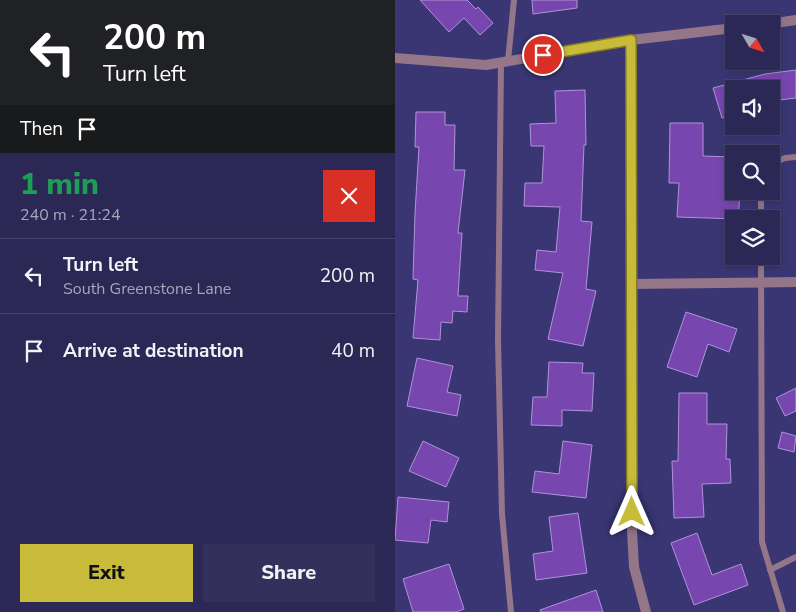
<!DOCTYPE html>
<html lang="en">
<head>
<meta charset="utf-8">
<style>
	body { margin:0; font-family:"Nunito Sans",sans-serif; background:#33305c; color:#f1f3f6; height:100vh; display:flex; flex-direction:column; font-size:19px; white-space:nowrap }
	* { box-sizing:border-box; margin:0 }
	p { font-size:16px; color:#a6a6b9 }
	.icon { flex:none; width:28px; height:28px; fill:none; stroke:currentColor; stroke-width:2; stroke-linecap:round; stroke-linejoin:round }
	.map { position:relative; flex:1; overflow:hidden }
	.drawer { display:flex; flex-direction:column; background:#2b2856; width:395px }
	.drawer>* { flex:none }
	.guide { background:#202124; color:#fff; overflow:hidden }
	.needle { width:32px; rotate:129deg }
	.controls { position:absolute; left:330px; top:15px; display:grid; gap:10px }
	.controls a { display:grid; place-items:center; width:55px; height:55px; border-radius:0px; background:#2b2856; box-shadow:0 2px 8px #0003,0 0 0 1px #47446c; font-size:25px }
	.pin { position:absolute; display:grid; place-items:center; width:42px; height:42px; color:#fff; margin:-21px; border:2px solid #fff; border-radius:50%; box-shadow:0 1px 5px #0007 }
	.me { position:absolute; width:55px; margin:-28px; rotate:0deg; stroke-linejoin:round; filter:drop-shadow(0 0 4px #0008) }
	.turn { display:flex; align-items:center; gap:18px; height:105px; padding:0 20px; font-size:22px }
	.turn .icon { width:65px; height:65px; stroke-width:2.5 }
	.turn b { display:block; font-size:35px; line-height:42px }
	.then { display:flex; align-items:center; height:48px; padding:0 20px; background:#0003; gap:10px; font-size:19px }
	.round { display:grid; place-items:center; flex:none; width:52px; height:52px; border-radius:0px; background:#33305c }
	.headline { display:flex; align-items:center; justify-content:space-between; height:85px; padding:0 20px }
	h1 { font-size:30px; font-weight:800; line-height:38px; color:#1e9e55 }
	.cta { display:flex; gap:10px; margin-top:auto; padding:10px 20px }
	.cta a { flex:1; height:58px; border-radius:0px; background:#c9bb3a; color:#111; font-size:20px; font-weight:800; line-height:58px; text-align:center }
	.cta a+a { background:#33305c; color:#f1f3f6 }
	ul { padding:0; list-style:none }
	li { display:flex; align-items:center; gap:15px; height:75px; padding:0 20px; border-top:1px solid #47446c }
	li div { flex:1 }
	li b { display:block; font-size:19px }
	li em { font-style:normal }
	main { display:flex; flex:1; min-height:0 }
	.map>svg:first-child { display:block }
	.building { fill:#7846af; stroke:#af93d8 }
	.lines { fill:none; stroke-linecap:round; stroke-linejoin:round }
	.lane { stroke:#957688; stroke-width:6 }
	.street { stroke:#957688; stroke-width:10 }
	.route-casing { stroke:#837a26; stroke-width:12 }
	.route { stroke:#c9bb3a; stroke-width:9 }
</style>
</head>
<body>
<main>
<section class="drawer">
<div class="guide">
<div class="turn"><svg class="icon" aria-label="left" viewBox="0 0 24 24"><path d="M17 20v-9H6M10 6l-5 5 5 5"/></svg><div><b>200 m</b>Turn left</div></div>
<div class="then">Then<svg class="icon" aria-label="arrive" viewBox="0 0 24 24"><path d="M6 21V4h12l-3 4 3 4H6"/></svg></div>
</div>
<div class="headline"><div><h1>1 min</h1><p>240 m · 21:24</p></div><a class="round" style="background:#d93025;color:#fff"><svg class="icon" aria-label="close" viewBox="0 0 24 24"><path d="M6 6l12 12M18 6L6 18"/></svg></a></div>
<ul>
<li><svg class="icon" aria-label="left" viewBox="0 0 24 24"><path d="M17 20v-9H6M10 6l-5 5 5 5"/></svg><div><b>Turn left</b><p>South Greenstone Lane</p></div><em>200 m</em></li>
<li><svg class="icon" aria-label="arrive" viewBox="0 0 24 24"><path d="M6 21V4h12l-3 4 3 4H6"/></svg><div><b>Arrive at destination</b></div><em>40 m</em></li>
</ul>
<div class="cta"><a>Exit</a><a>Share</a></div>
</section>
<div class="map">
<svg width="401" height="612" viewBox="0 0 401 612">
	<rect width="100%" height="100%" fill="#393673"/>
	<g class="building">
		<polygon points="25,0 72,0 81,9 83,7 98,23 85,35 69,18 54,32"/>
		<polygon points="137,0 182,0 182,8 138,14"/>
		<polygon points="401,70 401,98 376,101 376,89 339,89 339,115 327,118 318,88 370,74"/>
		<polygon points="190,90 191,145 189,145 186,221 197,222 191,289 201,291 188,346 153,339 168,273 140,270 142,250 161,252 165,207 129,206 130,183 147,183 149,146 136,146 135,124 161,123 160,91"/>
		<polygon points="21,112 50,112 50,125 60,125 59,170 70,170 63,233 67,233 63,296 73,296 72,312 58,311 57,323 46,322 45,340 18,338 23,280 18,279 20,213 24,147 20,147"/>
		<polygon points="275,123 308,123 308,156 339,157 339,193 345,194 343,219 282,217 284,183 274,183"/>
		<polygon points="291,312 342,329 334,352 313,344 302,377 272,367"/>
		<polygon points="22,358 58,366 52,392 66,395 62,416 12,406"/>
		<polygon points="154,362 188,363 187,373 199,373 197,411 167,410 167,426 136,425 138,397 152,397"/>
		<polygon points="401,388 401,411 390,416 381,398"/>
		<polygon points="284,393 312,393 312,424 332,424 331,459 335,459 336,483 307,484 309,517 279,518 277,461 283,461"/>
		<polygon points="387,432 401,436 399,452 383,448"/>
		<polygon points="28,441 64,458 51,487 14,471"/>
		<polygon points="168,441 197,445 191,498 137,492 140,471 164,474"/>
		<polygon points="3,497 54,502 52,522 36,520 33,543 0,540"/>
		<polygon points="183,513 192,573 141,580 138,554 158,551 154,517"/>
		<polygon points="302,533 317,575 346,564 353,585 299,605 276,543"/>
		<polygon points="54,564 69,609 61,612 18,612 8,579"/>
		<polygon points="201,590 208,612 146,612 145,610"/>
	</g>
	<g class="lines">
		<g class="lane">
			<polyline points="113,61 119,0"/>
			<polyline points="106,63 103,340 107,514 116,612"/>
			<polyline points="376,164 390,158 401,157"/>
			<polyline points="366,191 366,219"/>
			<polyline points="366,256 367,542 388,612"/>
			<polyline points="375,570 401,557"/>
		</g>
		<g class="street">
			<polyline points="374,24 401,20"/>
			<polyline points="236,40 237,531 239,567 251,612"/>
			<polyline points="0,58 91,65 236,40 339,28"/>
			<polyline points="236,284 401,282"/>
		</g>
	</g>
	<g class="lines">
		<defs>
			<polyline id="route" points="148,55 236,40 237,512"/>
		</defs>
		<use href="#route" class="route-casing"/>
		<use href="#route" class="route"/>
	</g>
</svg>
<div class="controls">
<a><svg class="needle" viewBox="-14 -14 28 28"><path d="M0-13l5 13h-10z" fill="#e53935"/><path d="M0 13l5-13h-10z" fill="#a6a6b9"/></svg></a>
<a><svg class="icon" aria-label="sound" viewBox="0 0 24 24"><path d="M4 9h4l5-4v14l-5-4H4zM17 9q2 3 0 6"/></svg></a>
<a><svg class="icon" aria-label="search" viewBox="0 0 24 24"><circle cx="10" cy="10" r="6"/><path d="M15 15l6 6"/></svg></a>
<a><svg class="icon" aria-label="layers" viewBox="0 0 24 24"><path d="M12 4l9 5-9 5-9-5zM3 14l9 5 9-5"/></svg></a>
</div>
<div class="pin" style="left:148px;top:55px;background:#d93025"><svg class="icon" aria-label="arrive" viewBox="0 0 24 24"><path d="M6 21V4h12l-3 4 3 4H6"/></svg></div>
<svg class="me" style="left:237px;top:512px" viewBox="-20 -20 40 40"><path d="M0-17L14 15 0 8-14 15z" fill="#c9bb3a" stroke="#fff" stroke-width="4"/></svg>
</div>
</main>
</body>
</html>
